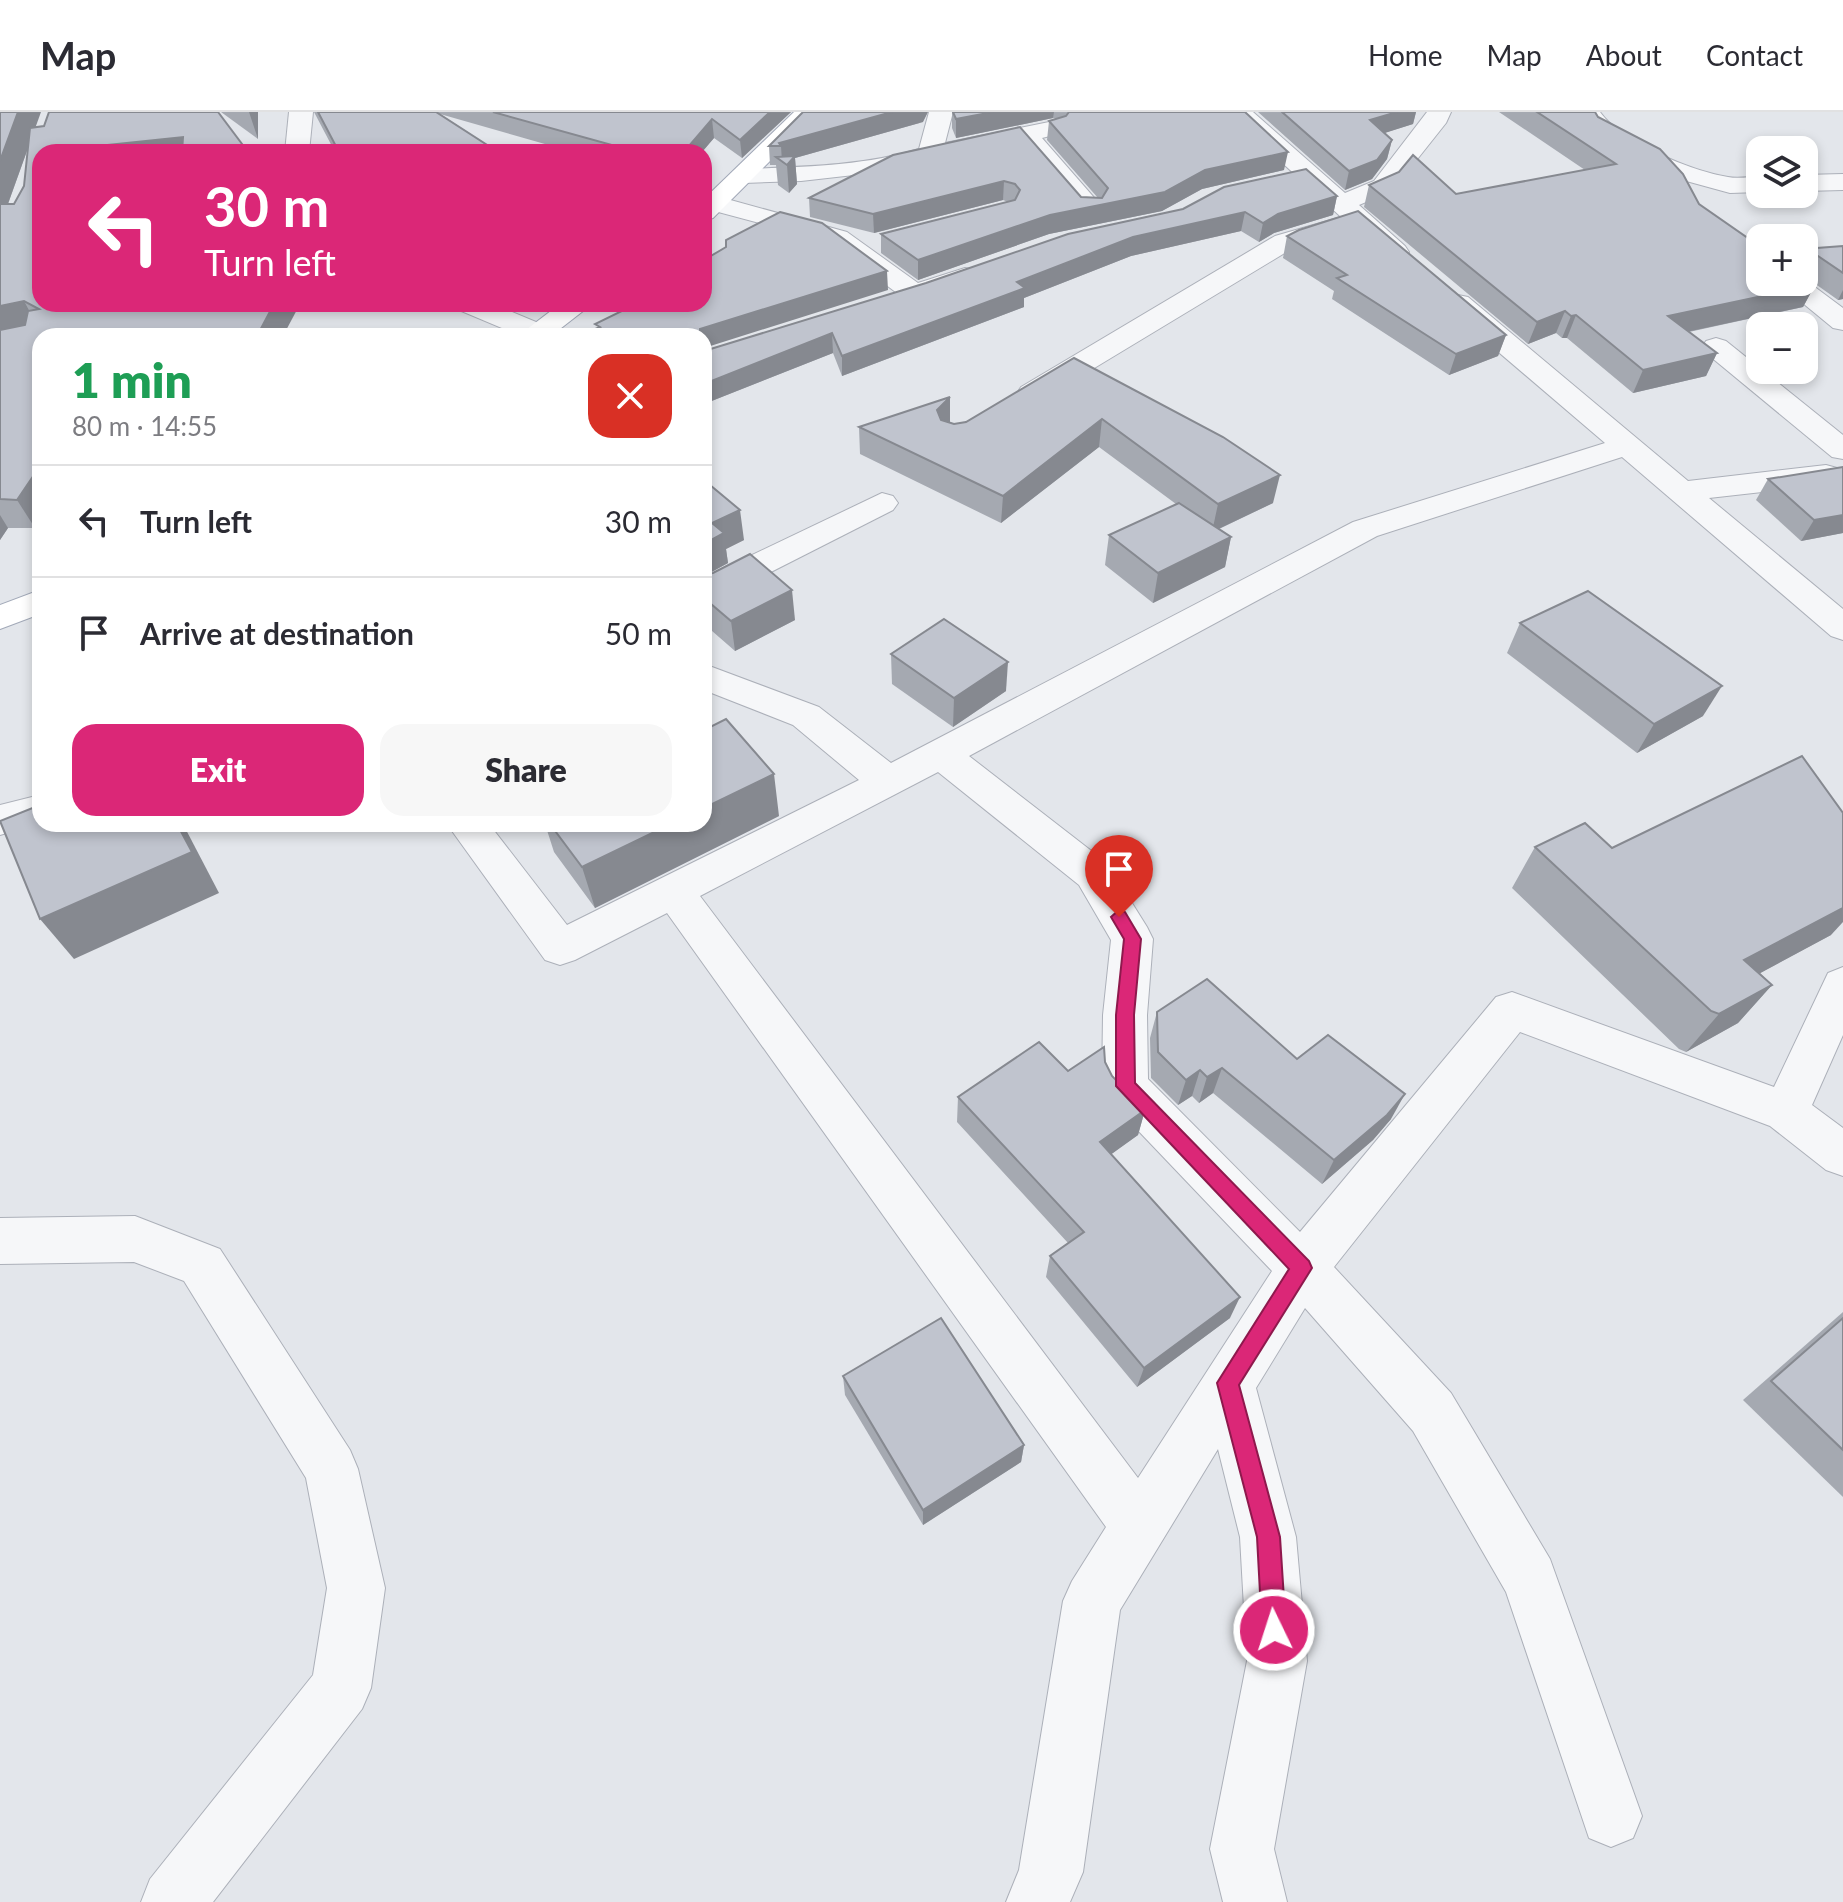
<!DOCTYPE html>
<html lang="en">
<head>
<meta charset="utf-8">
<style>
	body { margin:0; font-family:Lato,sans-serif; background:#f7f7f7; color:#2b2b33; height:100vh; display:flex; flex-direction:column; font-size:30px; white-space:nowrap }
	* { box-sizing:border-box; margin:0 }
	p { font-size:26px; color:#7c7c81 }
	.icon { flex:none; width:44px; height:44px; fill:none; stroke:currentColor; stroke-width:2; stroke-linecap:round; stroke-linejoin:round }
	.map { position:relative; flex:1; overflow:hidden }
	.panel { position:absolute; left:32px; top:216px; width:680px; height:504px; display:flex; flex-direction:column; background:#fff; border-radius:24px; box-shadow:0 4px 12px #0003 }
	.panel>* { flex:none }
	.hud { position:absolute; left:32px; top:32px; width:680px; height:168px; border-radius:24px; box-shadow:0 4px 12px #0003; background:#db2777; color:#fff; overflow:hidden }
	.controls { position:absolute; left:1746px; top:24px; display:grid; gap:16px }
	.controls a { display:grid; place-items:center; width:72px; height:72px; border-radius:16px; background:#fff; box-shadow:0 4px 12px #0003; font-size:40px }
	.pin { position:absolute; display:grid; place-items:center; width:68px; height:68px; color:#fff; margin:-82px -34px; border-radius:50% 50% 50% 0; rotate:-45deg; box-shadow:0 0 8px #0007 }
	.pin .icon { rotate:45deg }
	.me { position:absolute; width:88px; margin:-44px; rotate:356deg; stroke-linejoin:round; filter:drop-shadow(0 0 6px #0008) }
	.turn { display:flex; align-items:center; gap:28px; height:168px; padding:0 40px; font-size:36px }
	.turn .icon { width:104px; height:104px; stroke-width:2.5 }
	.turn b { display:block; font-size:56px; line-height:68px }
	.round { display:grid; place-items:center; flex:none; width:84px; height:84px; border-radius:24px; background:#f7f7f7 }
	.overview { display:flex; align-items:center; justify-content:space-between; height:136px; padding:0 40px }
	h1 { font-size:48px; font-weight:800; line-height:60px; color:#1e9e55 }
	.button { display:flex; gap:16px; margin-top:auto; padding:16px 40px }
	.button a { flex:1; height:92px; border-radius:24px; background:#db2777; color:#fff; font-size:32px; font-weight:800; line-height:92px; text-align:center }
	.button a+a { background:#f7f7f7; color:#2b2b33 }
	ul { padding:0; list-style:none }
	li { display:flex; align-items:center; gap:24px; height:112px; padding:0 40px; border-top:2px solid #e1e1e2 }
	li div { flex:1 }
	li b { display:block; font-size:30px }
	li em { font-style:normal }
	header { display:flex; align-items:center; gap:48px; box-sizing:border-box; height:112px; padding:0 40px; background:#fff; border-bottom:2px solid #e1e1e2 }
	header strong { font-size:38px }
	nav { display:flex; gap:44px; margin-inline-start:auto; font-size:28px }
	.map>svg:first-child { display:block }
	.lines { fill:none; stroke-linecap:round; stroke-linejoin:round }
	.minor-casing { stroke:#acb0b9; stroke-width:2 }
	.major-casing { stroke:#a2a9b8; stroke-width:2 }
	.minor { fill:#f6f7f9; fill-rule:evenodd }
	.major { fill:#fff; fill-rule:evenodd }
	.wall { fill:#a5a9b1; fill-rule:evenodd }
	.shaded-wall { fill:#868990 }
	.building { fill:#c0c4ce; stroke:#868990; stroke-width:2 }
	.route { fill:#db2777; stroke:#8e194d; stroke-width:2 }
</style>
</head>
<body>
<header>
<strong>Map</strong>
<nav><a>Home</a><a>Map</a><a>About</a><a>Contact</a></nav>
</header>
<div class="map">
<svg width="1843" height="1790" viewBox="0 0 1843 1790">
	<rect width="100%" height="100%" fill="#e3e6eb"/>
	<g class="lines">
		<defs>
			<g id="minor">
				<polygon points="289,0 313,0 309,40 285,40"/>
				<path d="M929,0H953L945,31L1054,9L1062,11L1066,16L1062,21L1042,26L1104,97L1100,102H1082L1020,30L935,47L898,58L801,69L744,71L735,69L732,64L735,59L744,57C802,55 864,54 919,37Z"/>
				<polygon points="1227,0 1253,0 1345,81 1374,69 1427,0 1451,0 1446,11 1392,79 1359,93 1405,134 1409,140 1405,146 1387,146 1353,116 1293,136 1043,287 1032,290 1021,287 1017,281 1021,275 1275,124 1341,105"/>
				<path d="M1576,0H1600C1621,30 1691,59 1728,65C1738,67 1750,65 1760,64V80L1730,81L1668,64L1593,24Z"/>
				<polygon points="1843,62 1843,78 1804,79 1804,63"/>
				<path d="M716,84L847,120L918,171L965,156L975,158L979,164L975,170C954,177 927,192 905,187L827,129L707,97L704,93L707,87Z"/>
				<polygon points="1804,167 1843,196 1843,218 1833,216 1777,170 1804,170"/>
				<path d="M1458,183L1468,185L1688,369L1826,353L1837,356L1842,363L1837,370L1826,373L1709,386L1843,497V528L1831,524L1622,345L1377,424L969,644L1107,751L1147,815L1153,827L1147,903L1148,967L1300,1120L1496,885L1512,880L1774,975L1828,861L1843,855V923L1812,993L1843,1016V1064L1826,1058L1770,1014L1520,920L1334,1155L1451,1281L1550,1447L1642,1704L1633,1726L1611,1735L1589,1726L1506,1480L1413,1319L1305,1196L1256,1276L1296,1425L1307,1549L1274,1737L1287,1790H1223L1210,1737L1247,1549L1240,1425L1218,1337L1120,1498L1083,1760L1070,1790H1006L1019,1758L1063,1489L1072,1469L1106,1415L667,801L575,848L560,853L545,848L447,712H489L567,813L859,668L793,613L704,578V552L819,595L891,651L1353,410L1605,331L1448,197L1444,191L1448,185ZM938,660L1079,773L1111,828L1103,903L1102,974L1109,988L1272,1159L1138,1366L700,784Z"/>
				<polygon points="455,192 493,192 548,215 552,221 550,224 521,224 459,198"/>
				<polygon points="1716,226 1726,229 1843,323 1843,347 1832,345 1706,241 1702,235 1706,229"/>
				<polygon points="882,381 893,384 898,391 893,398 716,488 704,491 704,466"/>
				<polygon points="40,683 40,711 0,723 0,693"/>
				<polygon points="135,1104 220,1137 350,1338 358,1357 385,1476 371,1576 362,1597 213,1790 141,1790 150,1767 313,1563 327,1476 306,1366 184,1169 134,1150 0,1152 0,1106"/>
			</g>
			<g id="major">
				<polygon points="794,0 819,0 713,106 704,109 704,87"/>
				<polygon points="560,192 592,192 551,224 518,224"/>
				<polygon points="40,478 40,502 0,517 0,493"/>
			</g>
		</defs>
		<use href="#minor" class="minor-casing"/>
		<use href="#major" class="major-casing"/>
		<use href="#minor" class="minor"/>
		<use href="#major" class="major"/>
	</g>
	<g class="wall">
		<path d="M0,0L35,16L40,40V192H82L81,198L300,192L40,224L35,416H8L0,428ZM28,36L24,74L14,92H8Z"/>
		<polygon points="221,0 258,0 258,27"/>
		<polygon points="314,0 791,0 742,46 714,26 702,40 573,40 440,2 498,40 335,40"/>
		<polygon points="952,0 1245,0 1284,58 1202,77 1162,99 1049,122 918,168 881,141 881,122 1008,90 1003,88 874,121 810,105 809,86 893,43 1081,85 1098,86 1047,28 1049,9 1057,7 1053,6 956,26 952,16"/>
		<polygon points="1258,0 1416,0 1413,12 1384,21 1392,28 1387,47 1372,67 1345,78"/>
		<polygon points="1499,0 1595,0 1598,5 1699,92 1758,139 1804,170 1804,137 1843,134 1843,187 1838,188 1807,166 1815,173 1803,195 1689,220 1717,241 1706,264 1633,281 1567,226 1562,226 1556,221 1528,232 1364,95 1369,73 1456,82 1585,58"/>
		<polygon points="923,10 795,46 797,72 789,81 778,73 776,53 770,53 769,34"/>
		<polygon points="1337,84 1333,103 1274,121 1259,130 1241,119 1131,144 1024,186 1024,195 842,264 833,241 704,292 926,171 1068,122"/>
		<polygon points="1287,124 1506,223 1498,244 1449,263 1332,187 1334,179 1283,146"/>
		<polygon points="1074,246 1273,391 1219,417 1231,425 1225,455 1153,491 1105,453 1109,423 1176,392 1099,335 1001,411 860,342 859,315 950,285 950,310 954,312 966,310"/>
		<polygon points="1768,367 1843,421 1801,429 1756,388"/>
		<polygon points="704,368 744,428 726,437 728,451 710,461 795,508 735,539 704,512"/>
		<polygon points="1520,511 1703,604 1637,641 1507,541"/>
		<polygon points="891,542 1006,579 953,615 892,572"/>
		<polygon points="779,704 595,796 554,740 545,712 704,712"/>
		<polygon points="1535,735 1612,736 1831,823 1760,861 1772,873 1738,911 1686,940 1679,937 1512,776"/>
		<polygon points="1157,900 1297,947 1391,1007 1373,1028 1322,1072 1213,981 1199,991 1192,984 1178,993 1151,966 1150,926"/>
		<polygon points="1105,950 1112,964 1145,998 1138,1023 1111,1042 1230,1206 1137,1275 1046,1165 1050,1144 1068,1131 957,1010 958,985"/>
		<polygon points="1843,1200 1843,1385 1743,1288"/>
		<polygon points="843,1264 1024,1333 1021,1350 923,1413 845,1283"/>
	</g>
	<g class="shaded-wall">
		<polygon points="18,0 41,0 1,111 0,109 0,49"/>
		<polygon points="249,0 258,0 258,27"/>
		<polygon points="770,0 791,0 742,46 740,28"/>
		<polygon points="892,0 928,0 923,10 795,46 797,72 789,81 787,53 782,50 781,34 779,31"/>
		<polygon points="993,0 1054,0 1053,6 956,26 956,7"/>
		<polygon points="1397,0 1416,0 1413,12 1366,27 1370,8"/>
		<polygon points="712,7 714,26 702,40 680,40"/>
		<polygon points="183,25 189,40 88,40 89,35"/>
		<polygon points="1392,28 1387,47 1372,67 1345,78 1349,59"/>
		<polygon points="1288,40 1284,58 1202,77 1162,99 1049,122 918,168 918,148 1050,103 1205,58"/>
		<polygon points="1004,69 1003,88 874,121 873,102"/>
		<polygon points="1337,84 1333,103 1274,121 1259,130 1263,111 1278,102"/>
		<polygon points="1245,100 1241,119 1131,144 1024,186 1024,195 842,264 842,244 1017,170 1133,125"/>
		<polygon points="887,159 888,178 704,236 704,224 700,224 700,217"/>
		<polygon points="1815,173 1803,195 1658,226 1668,204"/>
		<polygon points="1843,178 1843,187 1838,188"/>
		<polygon points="24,189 39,217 0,226 0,194"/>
		<polygon points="62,192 82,192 76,224 61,198"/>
		<polygon points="274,192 300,192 283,224 257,224"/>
		<polygon points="1565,199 1556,221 1528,232 1537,210"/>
		<polygon points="1576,203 1567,226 1562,226 1571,204"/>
		<polygon points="832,221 833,241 704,292 704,272"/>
		<polygon points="1506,223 1498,244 1449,263 1456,242"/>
		<polygon points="1717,241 1706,264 1633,281 1643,258"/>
		<polygon points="950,285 950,312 936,326 937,298"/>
		<polygon points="1102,307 1099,335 1001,411 1003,384"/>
		<polygon points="40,354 40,408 35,416 17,388"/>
		<polygon points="1280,363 1273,391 1212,420 1218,392"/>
		<polygon points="740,398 744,428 726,437 728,451 704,464 704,432 712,411"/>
		<polygon points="0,403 8,416 0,428"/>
		<polygon points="1843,403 1843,421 1801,429 1814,408"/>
		<polygon points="1231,425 1225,455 1153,491 1158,461"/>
		<polygon points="792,478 795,508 735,539 731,509"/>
		<polygon points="1008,550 1006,579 953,615 954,586"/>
		<polygon points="1722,574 1703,604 1637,641 1654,612"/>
		<polygon points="774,662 779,704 595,796 582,755 671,712 704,712 704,696"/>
		<polygon points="177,712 183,712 219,781 74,847 40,807"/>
		<polygon points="1843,783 1843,810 1831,823 1712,887 1744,848"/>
		<polygon points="1772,873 1738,911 1686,940 1719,902"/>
		<polygon points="1222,956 1213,981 1199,991 1207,965"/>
		<polygon points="1200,958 1192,984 1178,993 1186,968"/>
		<polygon points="1405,982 1391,1007 1373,1028 1322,1072 1334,1048"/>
		<polygon points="1145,998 1138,1023 1095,1054 1100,1030"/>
		<polygon points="1240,1185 1230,1206 1137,1275 1144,1256"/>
		<polygon points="1024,1333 1021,1350 923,1413 923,1398"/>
	</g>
	<g class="building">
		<polygon points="0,0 18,0 0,49"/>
		<polygon points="49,0 218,0 248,40 182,40 183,25 89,35 88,40 40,40 40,192 62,192 61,198 94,198 95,192 274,192 257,224 40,224 40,354 17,388 0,387 0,218 25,213 28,199 39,197 24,189 0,194 0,92 14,92 24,74 30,16 44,14"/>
		<polygon points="318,0 436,0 498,40 339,40"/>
		<polygon points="493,0 770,0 740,28 712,7 689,34 680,40 637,40"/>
		<polygon points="803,0 892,0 779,31 781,34 769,34"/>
		<polygon points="953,0 993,0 956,7"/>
		<polygon points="1069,0 1245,0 1288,40 1205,58 1165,80 1050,103 918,148 881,122 1015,88 1020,78 1015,72 1004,69 873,102 809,86 893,43 1020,15 1081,85 1102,86 1108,76 1049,9 1066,4"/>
		<polygon points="1282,0 1397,0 1370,8 1392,28 1377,48 1349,59"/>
		<polygon points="1537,0 1595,0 1598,5 1660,37 1683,62 1699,92 1752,129 1758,139 1760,139 1760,170 1804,170 1804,164 1815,173 1668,204 1717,241 1643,258 1576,203 1571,204 1565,199 1537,210 1369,73 1399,60 1413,43 1456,82 1616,52"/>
		<polygon points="795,44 787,53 776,45"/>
		<polygon points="1306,57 1337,84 1278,102 1263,111 1245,100 1133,125 1017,170 1025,176 842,244 832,221 704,272 704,239 926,171 1068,122 1183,97 1224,75"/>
		<polygon points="1358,99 1506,223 1456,242 1337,166 1347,163 1287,124 1299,118"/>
		<polygon points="780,100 822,111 887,159 700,217 700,224 579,224 600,215 595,212 636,192 704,192 704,148 726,135 726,128"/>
		<polygon points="1843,134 1843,161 1815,142 1813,145 1804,145 1804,137"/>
		<polygon points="1074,246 1223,325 1280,363 1218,392 1102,307 1003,384 859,315 950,285 937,298 941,308 954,312 966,310"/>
		<polygon points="1843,355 1843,403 1814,408 1768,367"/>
		<polygon points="704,368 740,398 712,411 724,421 704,432"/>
		<polygon points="1179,391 1231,425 1158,461 1109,423"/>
		<polygon points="750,442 792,478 731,509 704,486 704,462 713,461"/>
		<polygon points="1588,479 1722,574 1654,612 1520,511"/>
		<polygon points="944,507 1008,550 954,586 891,542"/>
		<polygon points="726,607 774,662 704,696 704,618"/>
		<polygon points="1802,644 1843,701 1843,796 1744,848 1772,873 1719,902 1711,899 1535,735 1585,711 1612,736"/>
		<polygon points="40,693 40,712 177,712 192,740 40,807 0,709"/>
		<polygon points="550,712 671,712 582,755"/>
		<polygon points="1207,867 1297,947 1328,923 1405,982 1387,1003 1334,1048 1222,956 1207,965 1200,958 1186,968 1158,940 1157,900"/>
		<polygon points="1039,930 1068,959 1104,935 1105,950 1112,964 1145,998 1100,1030 1240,1185 1144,1256 1050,1144 1084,1120 958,985"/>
		<polygon points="941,1206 1024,1333 923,1398 843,1264"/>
		<polygon points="1843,1206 1843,1338 1771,1269"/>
	</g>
	<polygon class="route" points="1119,798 1125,800 1141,827 1134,903 1135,971 1309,1149 1312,1156 1239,1273 1280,1425 1286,1518 1283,1526 1274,1530 1266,1526 1262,1518 1257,1425 1217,1271 1289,1157 1116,974 1116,903 1124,827 1111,805"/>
</svg>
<div class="controls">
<a><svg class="icon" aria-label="layers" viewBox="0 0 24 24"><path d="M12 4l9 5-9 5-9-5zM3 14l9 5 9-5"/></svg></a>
<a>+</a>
<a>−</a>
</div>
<div class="pin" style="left:1119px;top:805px;background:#d93025"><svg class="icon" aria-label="arrive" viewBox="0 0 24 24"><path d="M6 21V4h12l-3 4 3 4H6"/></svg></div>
<svg class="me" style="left:1274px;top:1518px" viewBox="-20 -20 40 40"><circle r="17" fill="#db2777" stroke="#fff" stroke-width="3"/><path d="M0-11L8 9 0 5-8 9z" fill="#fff"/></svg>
<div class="hud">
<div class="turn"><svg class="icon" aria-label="left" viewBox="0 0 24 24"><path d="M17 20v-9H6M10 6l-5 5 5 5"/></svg><div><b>30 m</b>Turn left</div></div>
</div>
<section class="panel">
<div class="overview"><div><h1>1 min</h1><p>80 m · 14:55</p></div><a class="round" style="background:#d93025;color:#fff"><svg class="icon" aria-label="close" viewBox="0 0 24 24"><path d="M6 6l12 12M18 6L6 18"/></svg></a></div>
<ul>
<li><svg class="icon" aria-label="left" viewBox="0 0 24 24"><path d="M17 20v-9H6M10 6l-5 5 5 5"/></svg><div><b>Turn left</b></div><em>30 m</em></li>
<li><svg class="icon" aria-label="arrive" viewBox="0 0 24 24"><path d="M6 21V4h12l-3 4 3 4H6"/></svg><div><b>Arrive at destination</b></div><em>50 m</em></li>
</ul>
<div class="button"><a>Exit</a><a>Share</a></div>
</section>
</div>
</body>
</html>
